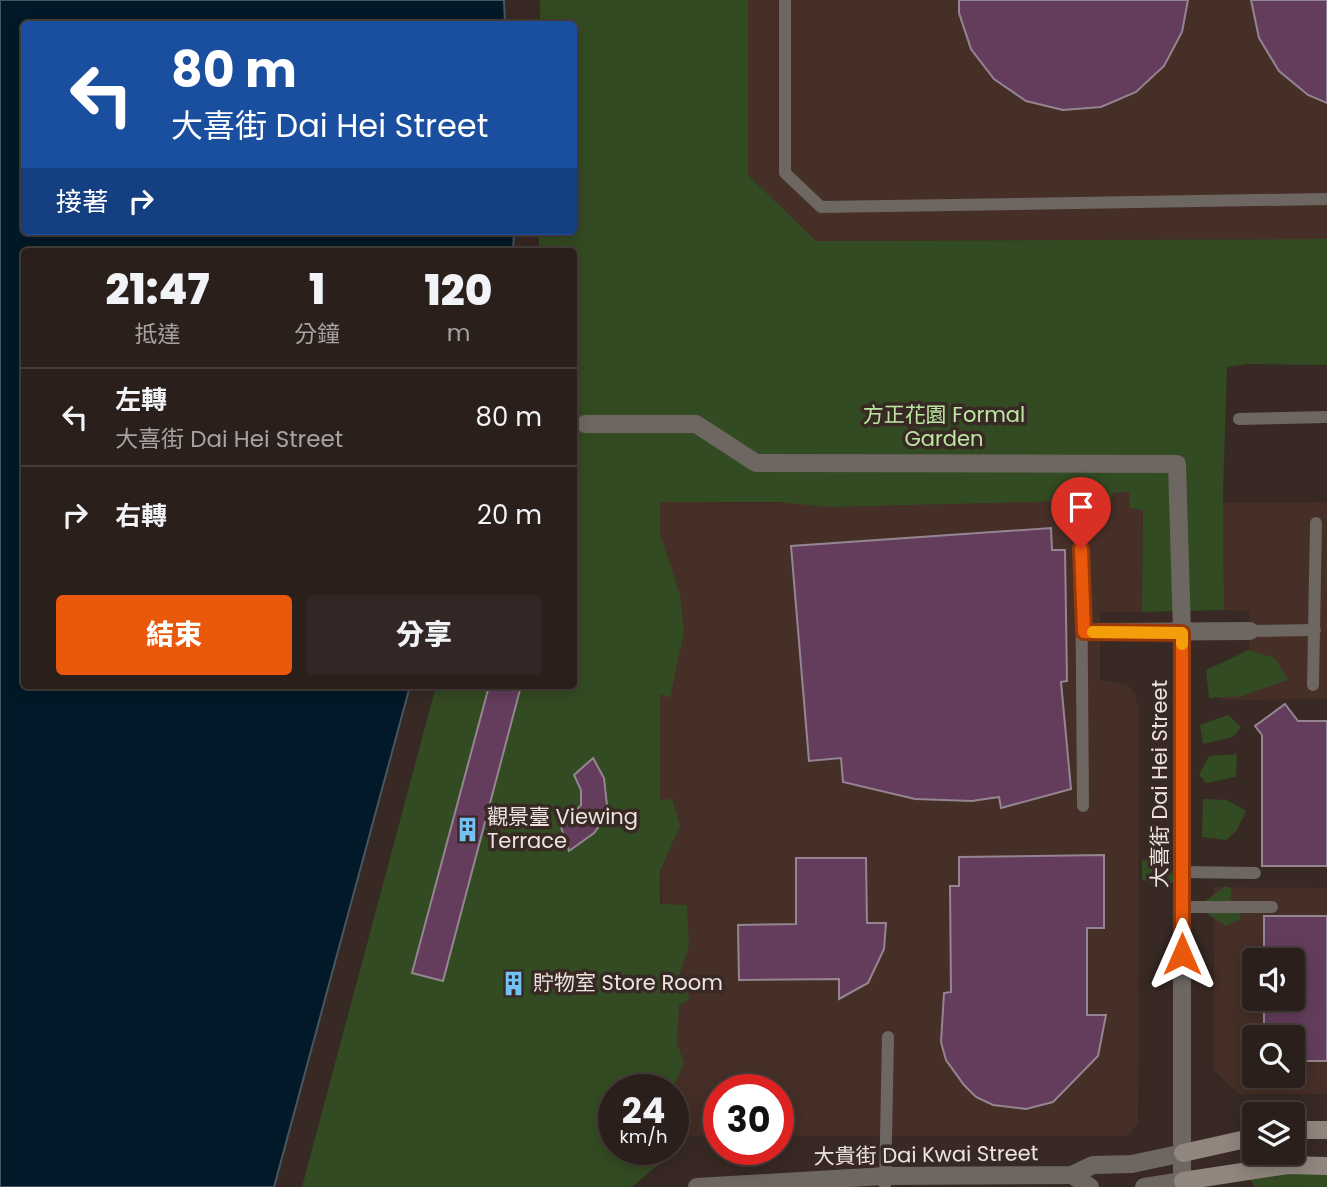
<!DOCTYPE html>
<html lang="zh-TW">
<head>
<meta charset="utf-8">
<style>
	body { margin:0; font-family:Poppins,"Noto Sans TC",sans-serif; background:#322724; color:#f1f3f6; height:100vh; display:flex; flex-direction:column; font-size:26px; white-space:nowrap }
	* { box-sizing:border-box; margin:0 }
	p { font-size:23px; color:#a5a2a3 }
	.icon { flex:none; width:38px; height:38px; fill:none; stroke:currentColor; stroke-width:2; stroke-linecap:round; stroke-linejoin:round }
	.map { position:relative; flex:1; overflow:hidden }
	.sheet { position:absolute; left:21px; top:248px; width:556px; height:441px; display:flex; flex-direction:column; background:#2a1f1b; border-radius:7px; box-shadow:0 4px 18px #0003,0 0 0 2px #463d3a }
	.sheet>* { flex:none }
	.banner { position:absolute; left:21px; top:21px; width:556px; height:214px; border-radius:7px; box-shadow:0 4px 18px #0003,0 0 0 2px #463d3a; background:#1a4fa0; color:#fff; overflow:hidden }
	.buttons { position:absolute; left:1242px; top:948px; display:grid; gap:14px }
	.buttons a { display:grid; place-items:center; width:63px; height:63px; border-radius:7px; background:#2a1f1b; box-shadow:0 4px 18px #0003,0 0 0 2px #463d3a; font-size:35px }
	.speed { position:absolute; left:598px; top:1074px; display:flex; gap:14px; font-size:35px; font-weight:700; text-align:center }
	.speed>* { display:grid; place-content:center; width:91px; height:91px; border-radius:50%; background:#2a1f1b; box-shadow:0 4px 18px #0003,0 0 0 2px #463d3a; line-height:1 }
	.speed small { font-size:18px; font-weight:400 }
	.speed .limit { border:10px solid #d22; background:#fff; color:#111 }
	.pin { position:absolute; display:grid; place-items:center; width:60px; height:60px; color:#fff; margin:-72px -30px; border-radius:50% 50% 50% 0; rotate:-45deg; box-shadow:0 0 7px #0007 }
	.pin .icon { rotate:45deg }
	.me { position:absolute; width:77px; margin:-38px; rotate:0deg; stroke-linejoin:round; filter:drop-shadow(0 0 5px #0008) }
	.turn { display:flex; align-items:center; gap:24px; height:147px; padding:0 35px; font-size:32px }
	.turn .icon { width:91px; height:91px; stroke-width:2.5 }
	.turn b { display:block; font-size:49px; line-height:60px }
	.then { display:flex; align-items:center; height:66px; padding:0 35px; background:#0003; gap:14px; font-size:26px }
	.eta { display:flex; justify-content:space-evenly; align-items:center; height:119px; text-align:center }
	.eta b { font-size:42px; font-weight:800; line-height:49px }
	.action { display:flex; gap:14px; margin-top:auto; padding:14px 35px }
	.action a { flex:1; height:80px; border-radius:7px; background:#ea580c; color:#fff; font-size:28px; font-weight:800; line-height:80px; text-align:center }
	.action a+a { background:#322724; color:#f1f3f6 }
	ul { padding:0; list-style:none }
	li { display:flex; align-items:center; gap:21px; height:98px; padding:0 35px; border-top:2px solid #463d3a }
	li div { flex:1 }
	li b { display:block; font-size:26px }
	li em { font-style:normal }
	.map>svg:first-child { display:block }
	.built { fill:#452f27; fill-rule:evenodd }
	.green { fill:#334b22 }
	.water { fill:#011928; stroke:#48565f; stroke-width:2 }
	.building { fill:#643d5d; stroke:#948591; stroke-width:2 }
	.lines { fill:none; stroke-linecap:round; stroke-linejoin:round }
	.lane { stroke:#6d6661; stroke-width:12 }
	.street { stroke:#6d6661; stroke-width:18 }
	.secondary { stroke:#90867e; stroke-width:18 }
	.route-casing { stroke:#983908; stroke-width:18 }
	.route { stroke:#ea580c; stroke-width:12 }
	.slow { stroke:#f59e0b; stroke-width:12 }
	.labels { text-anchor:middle; stroke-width:7; stroke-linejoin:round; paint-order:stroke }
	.park-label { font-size:21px; fill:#bbe7a2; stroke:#382924 }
	.street-label { font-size:21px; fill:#eee3df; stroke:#382924 }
	.poi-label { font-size:21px; fill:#eee3df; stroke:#382924; text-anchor:start }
</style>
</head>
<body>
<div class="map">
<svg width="1327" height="1187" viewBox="0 0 1327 1187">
	<rect width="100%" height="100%" fill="#382924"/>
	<g class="built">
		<polygon points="748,0 1327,0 1327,239 815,241 748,175"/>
		<polygon points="1143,492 1142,612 1100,612 1100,680 1126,684 1135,693 1139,711 1138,1123 1128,1136 779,1136 779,1090 719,1090 719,1136 674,1136 674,1090 666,1090 660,841 660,502 799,503"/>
		<polygon points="1327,502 1327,699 1220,700 1227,682 1249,673 1249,611 1224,610 1223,503"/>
		<path d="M1214,887L1327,888V1094H1239L1214,1070ZM1255,961H1293V999H1255ZM1255,1038H1293V1076H1255Z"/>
	</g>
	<g class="green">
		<polygon points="540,0 748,0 748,175 816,241 1327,239 1327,365 1247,364 1227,367 1223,491 1224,610 1142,612 1143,510 1130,508 1129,492 1112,493 1111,500 828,507 778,502 660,502 660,534 680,595 684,632 670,698 660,694 660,800 672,799 680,826 660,871 660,904 687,905 689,946 680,973 690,999 679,1005 677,1044 684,1062 677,1080 667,1090 614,1090 614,1150 661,1150 659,1164 632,1187 302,1187 436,686 574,686 574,252 539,252 539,231 574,231 574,24 540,24"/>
		<polygon points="1249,650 1275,658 1288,680 1242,696 1209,698 1206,670"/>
		<polygon points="1228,715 1241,727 1233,737 1203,744 1200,725"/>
		<polygon points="1237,754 1236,777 1206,783 1199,775 1209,756"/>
		<polygon points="1203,799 1227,800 1246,811 1237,830 1226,840 1202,837"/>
		<polygon points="1168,854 1174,880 1168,887 1142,880 1142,861"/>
		<polygon points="1226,886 1232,889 1230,901 1244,906 1239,920 1226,926 1197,907"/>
		<polygon points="1327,1162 1327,1187 1255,1187 1247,1175"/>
	</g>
	<polygon class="water" points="0,0 504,0 505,24 24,24 24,231 514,231 513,252 24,252 24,686 410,686 274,1187 0,1187"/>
	<g class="building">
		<polygon points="959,0 1188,0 1182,32 1164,66 1136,92 1101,107 1063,110 1026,101 994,79 971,49 959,13"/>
		<polygon points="1251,0 1327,0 1327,103 1308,95 1279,71 1259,38"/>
		<polygon points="1051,528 1052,550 1065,550 1067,681 1061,682 1071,789 1001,808 999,797 972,801 915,799 843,782 841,758 809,761 791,546"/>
		<polygon points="489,686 521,686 443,981 412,973"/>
		<polygon points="1285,704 1298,721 1327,721 1327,866 1262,866 1262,735 1255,726"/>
		<polygon points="593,758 604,778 608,815 594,833 569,851 561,827 581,805 581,790 574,775"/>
		<polygon points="1104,855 1104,928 1087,928 1087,1015 1106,1015 1098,1056 1053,1102 1026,1109 993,1105 976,1097 964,1085 946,1060 941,1042 944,993 951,992 950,886 959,886 959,857"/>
		<polygon points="796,858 866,858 867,923 886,923 884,949 868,983 839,999 839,979 739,980 738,925 796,924"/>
		<polygon points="1264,916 1327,916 1327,1061 1293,1061 1293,1038 1264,1038 1264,999 1293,999 1293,961 1264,961"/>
	</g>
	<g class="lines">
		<g class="lane">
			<polyline points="785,0 785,173 821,207 1327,199"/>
			<polyline points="1239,419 1327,417"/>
			<polyline points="1081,549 1083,806"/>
			<polyline points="1250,631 1315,630"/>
			<polyline points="1313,685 1316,523"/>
			<polyline points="1182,872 1255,873"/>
			<polyline points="1182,907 1272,907"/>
			<polyline points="885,1187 888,1037"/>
		</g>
		<g class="street">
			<polyline points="585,424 696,424 756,463 1177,464 1182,633 1182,1187"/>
			<polyline points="1100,632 1250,631"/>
			<polyline points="1072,1175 1090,1187"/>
			<polyline points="697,1187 885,1176 1072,1175 1093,1165 1132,1164 1183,1153"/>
			<polyline points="1144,1187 1183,1181"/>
		</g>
		<g class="secondary">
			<polyline points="1293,1130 1327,1130"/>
			<polyline points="1183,1153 1255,1137"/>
			<polyline points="1183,1181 1288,1165 1327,1166"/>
		</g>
	</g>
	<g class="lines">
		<defs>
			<polyline id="route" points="1081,549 1084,632 1182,633 1182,954"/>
		</defs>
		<use href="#route" class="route-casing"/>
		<use href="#route" class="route"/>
		<polyline class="slow" points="1093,632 1182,633 1182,644"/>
	</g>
	<defs>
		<symbol id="building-bare" viewBox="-9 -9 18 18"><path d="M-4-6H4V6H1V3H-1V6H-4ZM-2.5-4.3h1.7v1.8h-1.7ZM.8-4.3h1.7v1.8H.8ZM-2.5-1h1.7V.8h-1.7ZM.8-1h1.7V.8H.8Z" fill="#73c1f5" stroke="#382924" stroke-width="2.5" paint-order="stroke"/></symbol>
	</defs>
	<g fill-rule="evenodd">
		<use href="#building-bare" x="450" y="812" width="35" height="35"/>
		<use href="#building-bare" x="496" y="966" width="35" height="35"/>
	</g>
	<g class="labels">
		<g class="park-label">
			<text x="944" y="422">方正花園 Formal<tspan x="944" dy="24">Garden</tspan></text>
		</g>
		<g class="street-label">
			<text transform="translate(1160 784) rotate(-90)" y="7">大喜街 Dai Hei Street</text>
			<text transform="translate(926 1155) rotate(-1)" y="7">大貴街 Dai Kwai Street</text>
		</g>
		<g class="poi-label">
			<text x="487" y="824">觀景臺 Viewing<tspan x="487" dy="24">Terrace</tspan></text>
			<text x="533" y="990">貯物室 Store Room</text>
		</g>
	</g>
</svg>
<div class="buttons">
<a><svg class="icon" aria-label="sound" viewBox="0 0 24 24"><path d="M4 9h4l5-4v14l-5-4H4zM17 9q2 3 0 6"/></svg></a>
<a><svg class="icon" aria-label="search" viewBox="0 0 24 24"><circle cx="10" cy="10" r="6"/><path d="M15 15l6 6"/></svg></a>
<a><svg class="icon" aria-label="layers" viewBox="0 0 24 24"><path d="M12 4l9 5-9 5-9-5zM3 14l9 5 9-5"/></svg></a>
</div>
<div class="speed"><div>24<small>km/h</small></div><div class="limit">30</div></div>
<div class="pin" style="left:1081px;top:549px;background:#d93025"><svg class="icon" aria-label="arrive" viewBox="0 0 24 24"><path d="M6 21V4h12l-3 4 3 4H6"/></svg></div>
<svg class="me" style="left:1182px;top:954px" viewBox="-20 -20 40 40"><path d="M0-17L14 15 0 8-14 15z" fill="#ea580c" stroke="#fff" stroke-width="4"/></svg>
<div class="banner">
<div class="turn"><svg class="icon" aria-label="left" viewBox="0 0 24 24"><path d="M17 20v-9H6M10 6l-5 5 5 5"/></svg><div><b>80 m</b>大喜街 Dai Hei Street</div></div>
<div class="then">接著<svg class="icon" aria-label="right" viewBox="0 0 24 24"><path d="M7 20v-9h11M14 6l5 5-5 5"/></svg></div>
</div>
<section class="sheet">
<div class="eta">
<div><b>21:47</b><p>抵達</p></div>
<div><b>1</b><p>分鐘</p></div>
<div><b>120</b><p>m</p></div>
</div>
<ul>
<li><svg class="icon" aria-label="left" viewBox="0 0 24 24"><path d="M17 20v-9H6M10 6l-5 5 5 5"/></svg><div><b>左轉</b><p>大喜街 Dai Hei Street</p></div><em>80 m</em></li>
<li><svg class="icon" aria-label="right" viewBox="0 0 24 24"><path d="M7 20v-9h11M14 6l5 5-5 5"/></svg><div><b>右轉</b></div><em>20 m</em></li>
</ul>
<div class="action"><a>結束</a><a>分享</a></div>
</section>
</div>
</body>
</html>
